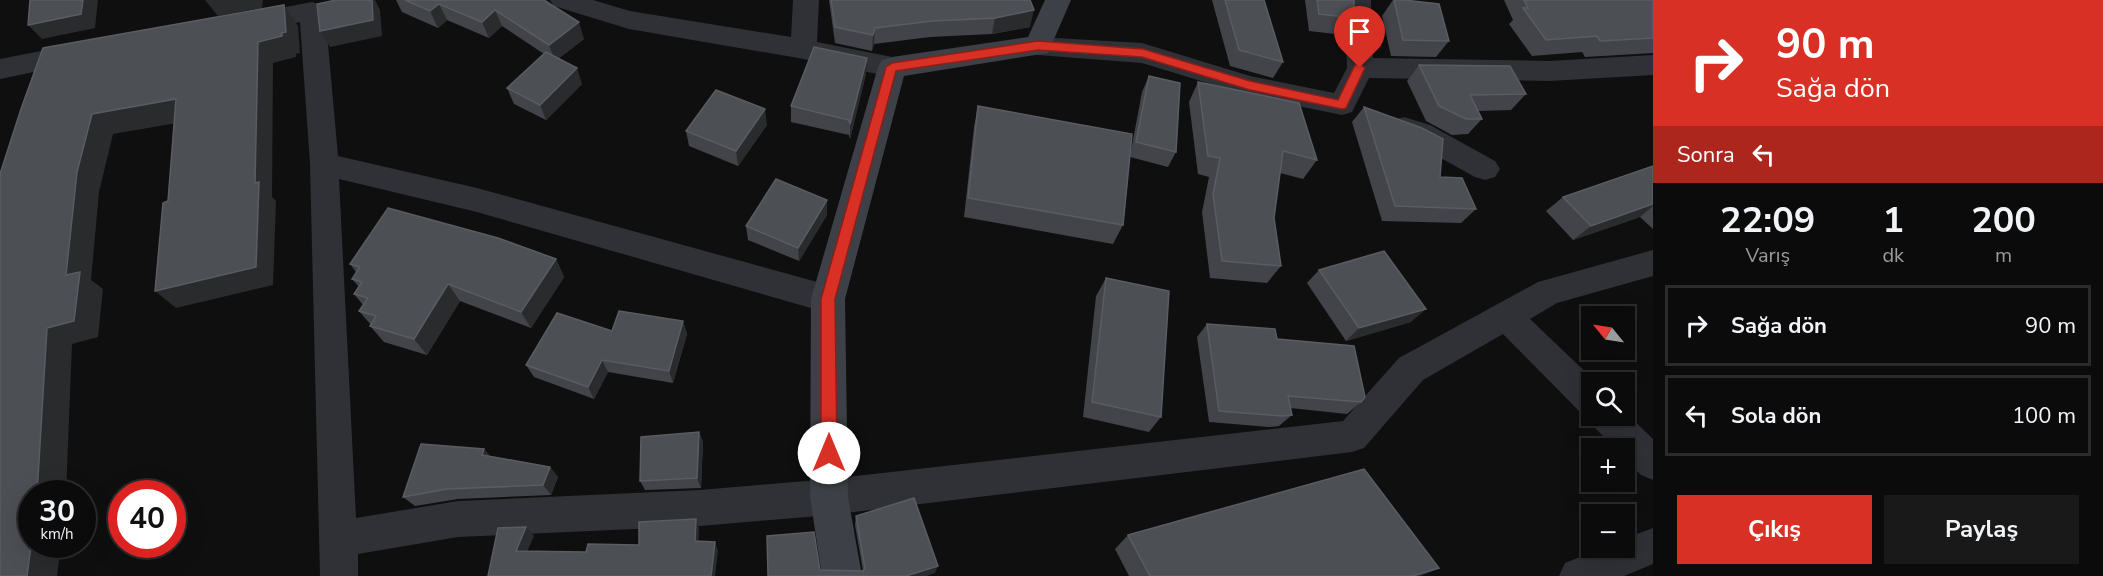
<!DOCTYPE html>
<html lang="tr">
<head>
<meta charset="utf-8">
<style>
	body { margin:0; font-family:"Nunito Sans",sans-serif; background:#19191a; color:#f1f3f6; height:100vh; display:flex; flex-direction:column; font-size:22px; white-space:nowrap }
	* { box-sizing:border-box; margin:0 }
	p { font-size:20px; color:#9a9b9d }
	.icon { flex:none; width:33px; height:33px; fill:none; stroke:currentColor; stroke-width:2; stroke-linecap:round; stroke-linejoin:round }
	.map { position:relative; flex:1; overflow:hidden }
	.panel { display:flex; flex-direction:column; background:#0b0b0c; width:450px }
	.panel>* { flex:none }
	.guide { background:#d93025; color:#fff; overflow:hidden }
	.needle { width:39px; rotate:300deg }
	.buttons { position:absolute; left:1581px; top:306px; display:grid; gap:12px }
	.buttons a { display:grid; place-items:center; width:54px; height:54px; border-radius:0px; background:#0b0b0c; box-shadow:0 6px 24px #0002,0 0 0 2px #2b2b2d; font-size:30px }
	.speed { position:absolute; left:18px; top:480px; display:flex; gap:12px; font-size:30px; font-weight:700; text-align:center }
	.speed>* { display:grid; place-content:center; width:78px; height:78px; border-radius:50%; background:#0b0b0c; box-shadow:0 6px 24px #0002,0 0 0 2px #2b2b2d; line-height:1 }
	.speed small { font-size:15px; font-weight:400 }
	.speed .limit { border:9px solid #d22; background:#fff; color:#111 }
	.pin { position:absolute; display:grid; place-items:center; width:51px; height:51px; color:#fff; margin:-62px -26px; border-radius:50% 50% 50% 0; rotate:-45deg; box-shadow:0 0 6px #0007 }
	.pin .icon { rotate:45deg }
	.me { position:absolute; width:66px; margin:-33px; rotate:0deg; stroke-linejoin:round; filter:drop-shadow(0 0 4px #0008) }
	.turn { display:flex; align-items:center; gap:21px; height:126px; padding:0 24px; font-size:27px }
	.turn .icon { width:78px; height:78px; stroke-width:2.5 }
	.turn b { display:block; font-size:42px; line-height:51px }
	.then { display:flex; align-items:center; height:57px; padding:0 24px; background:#0003; gap:12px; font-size:22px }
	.eta { display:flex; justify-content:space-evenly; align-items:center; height:102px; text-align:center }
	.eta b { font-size:36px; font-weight:700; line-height:42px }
	.action { display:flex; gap:12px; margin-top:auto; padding:12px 24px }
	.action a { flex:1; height:69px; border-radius:0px; background:#d93025; color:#fff; font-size:24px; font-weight:700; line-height:69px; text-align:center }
	.action a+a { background:#19191a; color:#f1f3f6 }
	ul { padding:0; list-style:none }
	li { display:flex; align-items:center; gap:18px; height:81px; margin:0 12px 9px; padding:0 12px; border:3px solid #2b2b2d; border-radius:0px }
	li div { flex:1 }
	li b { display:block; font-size:22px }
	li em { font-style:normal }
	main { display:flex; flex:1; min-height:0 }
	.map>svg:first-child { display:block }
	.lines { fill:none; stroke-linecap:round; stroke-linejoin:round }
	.street { fill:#2f3136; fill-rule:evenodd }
	.secondary { fill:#3d4046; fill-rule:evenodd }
	.wall { fill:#424449 }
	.shaded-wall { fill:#292b2d }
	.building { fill:#4c4f54; stroke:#595d63; stroke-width:1.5 }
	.route { fill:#d93025; stroke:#8d1f18; stroke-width:1.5 }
</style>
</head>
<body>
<main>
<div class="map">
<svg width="1653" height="576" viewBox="0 0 1653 576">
	<rect width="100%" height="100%" fill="#0f0f10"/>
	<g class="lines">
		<g class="street">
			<polygon points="550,0 593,0 630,11 791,37 793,0 819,0 817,42 892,57 901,60 905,67 901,74 892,77 804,59 629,29 554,6"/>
			<polygon points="1345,0 1371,0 1373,58 1549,61 1653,55 1653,75 1549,81 1369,78 1352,112 1342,115 1250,96 1142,63 1038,55 1029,53 1025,46 1029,39 1038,37 1142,43 1250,76 1334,93 1347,68"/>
			<polygon points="312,2 321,5 325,11 338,156 477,188 828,285 839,289 844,299 839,309 828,313 477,212 339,179 356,518 458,501 700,490 829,479 1343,421 1399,358 1538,282 1653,250 1653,276 1557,303 1530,319 1596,382 1592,382 1592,416 1624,416 1624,411 1653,439 1653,480 1641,475 1624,458 1624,448 1615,448 1594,427 1589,416 1580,412 1503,334 1423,380 1364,448 1352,452 829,515 700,526 458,537 358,554 358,576 320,576 310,164 300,22 249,32 240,29 236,23 240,17 249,14"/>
			<polygon points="82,43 91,46 95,53 91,60 0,79 0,59"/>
			<polygon points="1404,117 1430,125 1495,161 1500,169 1495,177 1485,180 1475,177 1410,141 1394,136 1390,128 1394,120"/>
			<polygon points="1653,528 1653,564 1624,576 1559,576 1565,563 1603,548 1624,548 1624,539"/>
		</g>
		<polygon class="secondary" points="1045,0 1071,0 1048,53 904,76 845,299 848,497 862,576 822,576 810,497 811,299 878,67 882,60 892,57 1028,37"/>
	</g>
	<g class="wall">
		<polygon points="396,0 544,0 584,39 558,59 582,84 546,120 514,104 507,88 544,54 502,26 489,38 447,20 438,28 402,12"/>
		<polygon points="829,0 1030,0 1030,27 992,34 930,37 874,44 872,51 835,43"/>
		<polygon points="1212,0 1264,0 1283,62 1273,78 1230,66"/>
		<polygon points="1305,0 1354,0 1354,18 1344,35 1309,31"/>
		<polygon points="1393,0 1404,0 1449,41 1436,57 1391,56 1382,16"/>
		<polygon points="1504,0 1653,0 1653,53 1585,57 1582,52 1532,56 1509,24 1513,20"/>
		<polygon points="1419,65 1526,94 1511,110 1478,111 1482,119 1468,134 1452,135 1426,121 1407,81"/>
		<polygon points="866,74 850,139 849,135 791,122 791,106"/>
		<polygon points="1149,76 1176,152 1168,167 1130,157 1123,225 1113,244 964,217 974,127 978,106 1130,156 1142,92"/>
		<polygon points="1198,82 1317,160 1303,179 1280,173 1274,218 1281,266 1267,283 1210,278 1202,212 1209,177 1198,174 1189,102"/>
		<polygon points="1364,107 1440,177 1476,209 1461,223 1382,221 1352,122"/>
		<polygon points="767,125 738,166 689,146 686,131"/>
		<polygon points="1653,166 1653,229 1640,217 1573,240 1546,211 1563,197"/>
		<polygon points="827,200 827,215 799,261 748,240 746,226"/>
		<polygon points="556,259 564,277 531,328 460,301 427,355 384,342 370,326 371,325 359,311 363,305 354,294 359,287 352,279 356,272 350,264"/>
		<polygon points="1319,270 1411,322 1346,341 1307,283"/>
		<polygon points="1106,278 1161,417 1149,432 1083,417 1096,296"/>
		<polygon points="683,321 687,334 673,383 608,372 594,399 534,377 526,365 612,331"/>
		<polygon points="1207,324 1277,339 1361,402 1347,414 1290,408 1292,415 1279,426 1269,427 1209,422 1197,337"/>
		<polygon points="699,432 703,442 701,488 645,490 640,481"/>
		<polygon points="490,456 550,467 558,477 551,495 458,499 415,506 403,497"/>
		<polygon points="856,516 935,573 820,570 863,571 855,525"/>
		<polygon points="1128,535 1421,576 1129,576 1115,549"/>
	</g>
	<g class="shaded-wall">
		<polygon points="83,0 98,0 95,28 42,39 28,25"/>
		<polygon points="205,0 263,0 262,8 218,16"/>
		<polygon points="372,0 375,0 380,10 382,36 330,47 320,31"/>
		<polygon points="439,4 447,20 438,28 430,11"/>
		<polygon points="284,5 298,26 300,53 296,54 296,57 273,63 272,197 276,201 273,285 176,308 155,291 255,183 258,42 282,33"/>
		<polygon points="495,10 502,26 489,38 482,22"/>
		<polygon points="1034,10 1030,27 992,34 995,18"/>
		<polygon points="579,22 584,39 555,61 549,45"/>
		<polygon points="875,28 874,44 872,51 873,35"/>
		<polygon points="867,58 866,74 850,139 850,124"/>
		<polygon points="577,68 582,84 546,120 540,105"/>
		<polygon points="176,99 194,120 113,134 99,192 91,280 103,289 98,337 72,344 66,494 37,494 47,328 66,275 77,172 92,114"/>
		<polygon points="765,109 767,125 738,166 736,151"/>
		<polygon points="827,200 827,215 799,261 798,248"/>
		<polygon points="1653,204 1653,206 1640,217 1573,240 1591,226"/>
		<polygon points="556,259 564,277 531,328 521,312"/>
		<polygon points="448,284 460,301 427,355 414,339"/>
		<polygon points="1426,309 1411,322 1346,341 1359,328"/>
		<polygon points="683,321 687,334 673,383 669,371"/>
		<polygon points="602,360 608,372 594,399 588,387"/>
		<polygon points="699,432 703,442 701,488 697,478"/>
		<polygon points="484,449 493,459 482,455"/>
		<polygon points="550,467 558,477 551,495 543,485"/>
		<polygon points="696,519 699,528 698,550 695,541"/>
		<polygon points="526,527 534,536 524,559 516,551"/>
		<polygon points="32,539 32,544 61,544 57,576 27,576"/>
		<polygon points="715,542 718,551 715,576 711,576"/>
		<polygon points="938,566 935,573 927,576 906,576"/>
		<polygon points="1439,568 1421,576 1413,576"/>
	</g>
	<g class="building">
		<polygon points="30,0 83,0 81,14 28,25"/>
		<polygon points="336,0 372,0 373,20 320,31 317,4"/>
		<polygon points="405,0 544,0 579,22 549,45 495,10 482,22 439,4 430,11"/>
		<polygon points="831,0 1030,0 1034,10 995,18 932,21 875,28 873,35 835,27"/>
		<polygon points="1225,0 1264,0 1283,62 1239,50"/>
		<polygon points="1317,0 1354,0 1354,18 1319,14"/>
		<polygon points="1394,0 1404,0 1439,4 1449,41 1403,40"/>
		<polygon points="1524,0 1653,0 1653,38 1600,41 1597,36 1546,40 1523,8 1528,8"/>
		<polygon points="284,5 286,32 282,33 282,36 258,42 255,183 259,182 256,267 155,291 163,203 168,201 176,99 92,114 77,172 66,275 80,272 74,321 47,328 37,494 32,494 32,539 27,576 0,576 0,174 21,109 43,48"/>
		<polygon points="814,47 867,58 850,124 849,120 791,106"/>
		<polygon points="546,52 577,68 540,105 507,88"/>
		<polygon points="1419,65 1510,66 1526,94 1470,95 1482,119 1466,119 1439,106"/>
		<polygon points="1149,76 1180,83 1176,152 1136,142"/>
		<polygon points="1198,82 1299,103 1317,160 1283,151 1274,218 1281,266 1222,261 1213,194 1220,158 1208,156"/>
		<polygon points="716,90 765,109 736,151 686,131"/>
		<polygon points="978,106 1132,134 1123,225 968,198"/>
		<polygon points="1364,107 1422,128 1443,139 1440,177 1462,178 1476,209 1395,206"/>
		<polygon points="1653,166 1653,204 1591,226 1563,197"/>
		<polygon points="776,179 827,200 798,248 746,226"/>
		<polygon points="388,208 498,238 556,259 521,312 448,284 414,339 370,326 376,316 359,311 368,298 354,294 362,282 352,279 360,267 350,264"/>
		<polygon points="1384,251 1426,309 1359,328 1319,270"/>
		<polygon points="1106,278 1169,291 1161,417 1092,402"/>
		<polygon points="619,311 683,321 669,371 602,360 588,387 526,365 557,313 612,331"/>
		<polygon points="1207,324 1275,329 1277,339 1354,346 1365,397 1361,402 1288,396 1292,415 1282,416 1219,411"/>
		<polygon points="699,432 697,478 640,481 641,437"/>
		<polygon points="421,444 484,449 482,455 550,467 543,485 447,489 403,497"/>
		<polygon points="1364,469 1439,568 1413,576 1150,576 1128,535"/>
		<polygon points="914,498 938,566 906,576 768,576 767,536 814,532 820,570 863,571 865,568 856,516"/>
		<polygon points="696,519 695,541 715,542 711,576 488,576 498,528 526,527 516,551 586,552 588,544 639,545 639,522"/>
	</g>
	<polygon class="route" points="1038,41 1143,49 1250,81 1338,100 1355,65 1360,64 1365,68 1346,108 1342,109 1250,90 1142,57 1038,50 896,71 835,299 837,453 834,458 829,460 824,458 821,453 821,299 886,67 892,63"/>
</svg>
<div class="buttons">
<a><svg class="needle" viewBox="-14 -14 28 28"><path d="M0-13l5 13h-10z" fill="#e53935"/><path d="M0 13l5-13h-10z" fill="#9a9b9d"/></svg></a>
<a><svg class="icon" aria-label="search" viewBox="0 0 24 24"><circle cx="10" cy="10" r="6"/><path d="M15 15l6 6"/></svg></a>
<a>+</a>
<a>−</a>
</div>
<div class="speed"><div>30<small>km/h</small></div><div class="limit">40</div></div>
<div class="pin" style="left:1360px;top:68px;background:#d93025"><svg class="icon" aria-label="arrive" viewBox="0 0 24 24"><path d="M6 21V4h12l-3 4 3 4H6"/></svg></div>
<svg class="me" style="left:829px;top:453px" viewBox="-20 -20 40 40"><circle r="19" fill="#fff"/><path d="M0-13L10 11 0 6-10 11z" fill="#d93025"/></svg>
</div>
<section class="panel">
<div class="guide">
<div class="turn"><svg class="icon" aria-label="right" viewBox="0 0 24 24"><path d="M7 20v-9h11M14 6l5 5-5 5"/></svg><div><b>90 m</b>Sağa dön</div></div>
<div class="then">Sonra<svg class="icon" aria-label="left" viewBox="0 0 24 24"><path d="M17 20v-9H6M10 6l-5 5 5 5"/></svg></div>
</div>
<div class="eta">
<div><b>22:09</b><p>Varış</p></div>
<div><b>1</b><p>dk</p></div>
<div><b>200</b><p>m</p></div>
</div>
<ul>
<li><svg class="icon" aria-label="right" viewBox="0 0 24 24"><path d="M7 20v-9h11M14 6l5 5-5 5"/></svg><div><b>Sağa dön</b></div><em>90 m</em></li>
<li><svg class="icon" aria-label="left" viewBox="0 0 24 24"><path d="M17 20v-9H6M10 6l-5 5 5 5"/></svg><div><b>Sola dön</b></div><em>100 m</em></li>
</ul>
<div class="action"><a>Çıkış</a><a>Paylaş</a></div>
</section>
</main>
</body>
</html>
